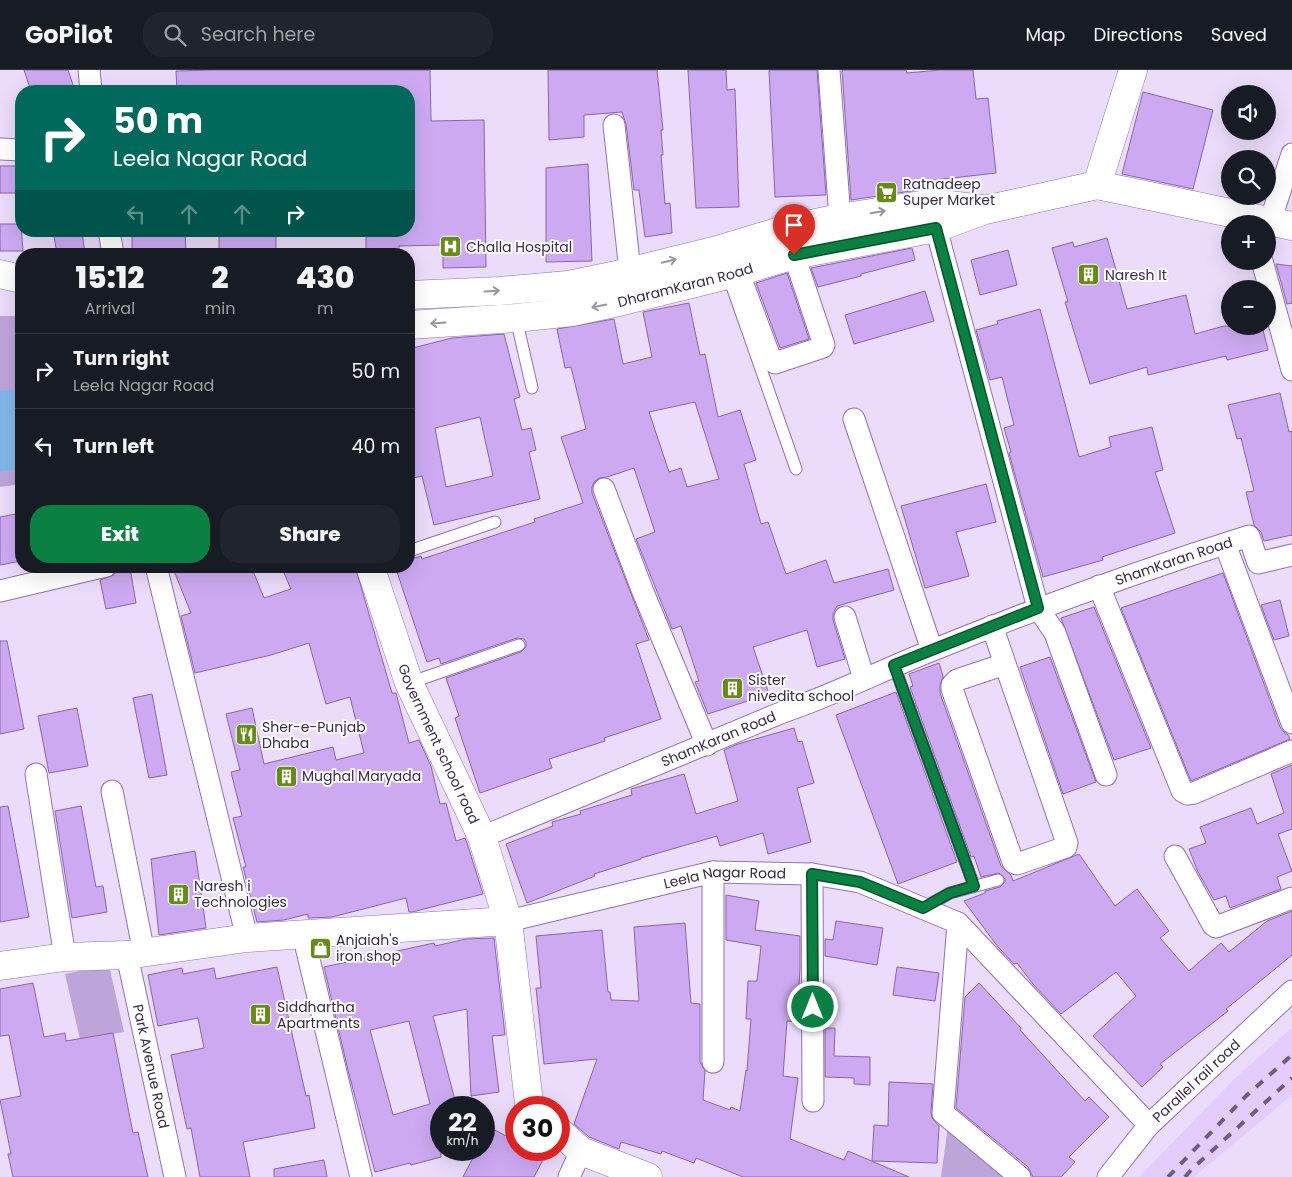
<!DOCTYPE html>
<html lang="en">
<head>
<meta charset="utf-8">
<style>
	body { margin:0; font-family:Poppins,sans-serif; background:#20242c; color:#f1f3f6; height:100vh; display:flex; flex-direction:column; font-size:19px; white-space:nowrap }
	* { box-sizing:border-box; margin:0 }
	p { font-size:16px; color:#9ea1a6 }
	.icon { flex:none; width:28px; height:28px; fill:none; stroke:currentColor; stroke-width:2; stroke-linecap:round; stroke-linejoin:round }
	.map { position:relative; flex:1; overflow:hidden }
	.panel { position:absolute; left:15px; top:178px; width:400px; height:325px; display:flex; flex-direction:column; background:#171b24; border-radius:20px; box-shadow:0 5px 20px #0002 }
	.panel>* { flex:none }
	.guide { position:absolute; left:15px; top:15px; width:400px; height:152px; border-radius:20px; box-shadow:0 5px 20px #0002; background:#00695c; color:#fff; overflow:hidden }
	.buttons { position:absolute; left:1221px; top:15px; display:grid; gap:10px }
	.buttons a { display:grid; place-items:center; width:55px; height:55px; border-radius:50%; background:#171b24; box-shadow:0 5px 20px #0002; font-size:25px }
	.speed { position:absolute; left:430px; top:1026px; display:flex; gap:10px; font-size:25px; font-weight:700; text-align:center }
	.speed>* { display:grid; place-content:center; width:65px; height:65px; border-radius:50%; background:#171b24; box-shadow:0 5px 20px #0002; line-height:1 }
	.speed small { font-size:12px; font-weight:400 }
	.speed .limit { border:8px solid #d22; background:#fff; color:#111 }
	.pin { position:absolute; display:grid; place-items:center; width:42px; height:42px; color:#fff; margin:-51px -21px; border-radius:50% 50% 50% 0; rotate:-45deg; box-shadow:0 0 5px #0007 }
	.pin .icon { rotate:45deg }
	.me { position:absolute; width:55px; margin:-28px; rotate:0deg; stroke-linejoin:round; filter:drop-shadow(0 0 4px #0008) }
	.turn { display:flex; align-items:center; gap:18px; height:105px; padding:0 15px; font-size:22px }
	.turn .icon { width:65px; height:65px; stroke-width:2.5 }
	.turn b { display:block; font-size:35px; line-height:42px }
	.lanes { display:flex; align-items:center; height:48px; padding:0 15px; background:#0003; justify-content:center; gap:25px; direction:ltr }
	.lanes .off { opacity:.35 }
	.eta { display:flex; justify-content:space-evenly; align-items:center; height:85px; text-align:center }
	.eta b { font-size:30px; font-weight:800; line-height:35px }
	.action { display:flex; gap:10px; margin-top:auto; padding:10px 15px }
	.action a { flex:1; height:58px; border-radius:20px; background:#0b8043; color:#fff; font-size:20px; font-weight:800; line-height:58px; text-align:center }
	.action a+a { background:#20242c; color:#f1f3f6 }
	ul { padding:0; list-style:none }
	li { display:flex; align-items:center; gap:15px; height:75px; padding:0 15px; border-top:1px solid #363941 }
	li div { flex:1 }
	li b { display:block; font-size:19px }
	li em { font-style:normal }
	header { display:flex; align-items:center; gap:30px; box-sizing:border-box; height:70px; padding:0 25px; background:#171b24; border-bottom:1px solid #363941 }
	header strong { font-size:24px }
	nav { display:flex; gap:28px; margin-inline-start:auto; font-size:18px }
	.search { width:350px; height:45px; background:#20242c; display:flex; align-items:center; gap:12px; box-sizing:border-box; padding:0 18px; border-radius:20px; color:#9ea1a6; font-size:19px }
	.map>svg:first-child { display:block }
	.built { fill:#e4cdfd }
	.green { fill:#bea5d9 }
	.water { fill:#81b7e8 }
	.building { fill:#cda9f2; stroke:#8866a9; fill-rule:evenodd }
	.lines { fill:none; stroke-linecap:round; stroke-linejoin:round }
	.lane-casing { stroke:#9371b5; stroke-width:13 }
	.street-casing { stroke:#9371b5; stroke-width:23 }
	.secondary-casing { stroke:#9371b5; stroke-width:29 }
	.lane { stroke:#fff; stroke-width:11 }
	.street { stroke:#fff; stroke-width:21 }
	.secondary { stroke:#fff; stroke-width:28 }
	.rail { stroke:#6d5e7b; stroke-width:4; stroke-dasharray:9 9; stroke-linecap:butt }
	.oneway { stroke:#9c94a3 }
	.route-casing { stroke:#07532c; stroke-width:12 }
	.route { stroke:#0b8043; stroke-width:9 }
	.labels { text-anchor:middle; stroke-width:4; stroke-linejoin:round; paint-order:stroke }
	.poi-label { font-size:14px; fill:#392a47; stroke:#fff; text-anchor:start }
	.street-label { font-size:14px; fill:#392a47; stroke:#fff }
</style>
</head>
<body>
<header>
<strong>GoPilot</strong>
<div class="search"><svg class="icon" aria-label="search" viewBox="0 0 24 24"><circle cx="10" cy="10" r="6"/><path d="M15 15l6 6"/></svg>Search here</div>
<nav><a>Map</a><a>Directions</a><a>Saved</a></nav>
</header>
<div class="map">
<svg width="1292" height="1107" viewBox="0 0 1292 1107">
	<rect width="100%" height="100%" fill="#ebdcfb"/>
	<polygon class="built" points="1292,958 1292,1025 1194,1107 1139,1107 1235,1008"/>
	<g class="green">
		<polygon points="0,246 21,246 21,414 0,417"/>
		<polygon points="109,895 124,962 80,969 65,904"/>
		<polygon points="948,1056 1005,1107 941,1107"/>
	</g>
	<polygon class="water" points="21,319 21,399 0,402 0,321"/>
	<g class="building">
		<polygon points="24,0 68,0 75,21 31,21"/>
		<polygon points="217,0 430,0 431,51 484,50 486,197 443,198 443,175 399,176 399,180 366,180 366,161 409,161 409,20 177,21 176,1"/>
		<polygon points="548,0 657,0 663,60 661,60 663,85 661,85 665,134 670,133 672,163 645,167 639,120 634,120 626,54 622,42 584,45 584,67 549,70"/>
		<polygon points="688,0 726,0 727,20 735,19 739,137 696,138"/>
		<polygon points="769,0 817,0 826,125 775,127"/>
		<polygon points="842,0 906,0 907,3 940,0 973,0 976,29 988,28 996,103 917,112 918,120 851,130"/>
		<polygon points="1143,22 1213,40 1193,119 1122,104"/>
		<polygon points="588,94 592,191 546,192 546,98"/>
		<rect x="0" y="96" width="21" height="27"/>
		<polygon points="0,154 21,154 23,181 0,181"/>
		<polygon points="53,161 82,161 85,184 57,184"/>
		<polygon points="132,161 185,161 186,184 132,184"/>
		<rect x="219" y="161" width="57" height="23"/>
		<polygon points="1107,168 1127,239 1186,225 1195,264 1224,256 1262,256 1268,280 1227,290 1226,286 1148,305 1147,297 1090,314 1065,232 1068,232 1052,178 1073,172 1074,177"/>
		<polygon points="912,178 915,190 861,204 861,206 818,217 811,198"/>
		<polygon points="1008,180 1017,215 980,225 971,190"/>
		<polygon points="1276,194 1292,196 1292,233 1287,234"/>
		<polygon points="787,203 809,269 780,278 756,213"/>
		<polygon points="925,221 934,251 854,274 845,245"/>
		<path d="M689,233L700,285L705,284L718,347L740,340L756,390L744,394L761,454L768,452L786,504L826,490L834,513L888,499L894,520L837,536L833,544V550L845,589L817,597L807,560L753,577L769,624L708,644L695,612L699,611L681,556L672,559L636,469L655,462L634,398L607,407L599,408L594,412L592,417V423L649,570L636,574L661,649L604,668L605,671L549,689L552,698L480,723L455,648L459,646L446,608L521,582L526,577V572L524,569L517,568L441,594L439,588L427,592L395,496H409V490L421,486L422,489L535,452L534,449L583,433L561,367L586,359L571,297L565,298L557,259L614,249L623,294L652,287L643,242ZM695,332L719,409L687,417L681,398L669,402L649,342Z"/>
		<polygon points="1040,239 1079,387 1111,377 1109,367 1152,357 1163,400 1155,402 1175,463 1102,487 1103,490 1043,507 1009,383 1011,382 1004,358 1014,355 1002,307 990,310 976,260 998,254 997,251"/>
		<path d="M504,264L520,327L514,329L522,360L531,358L536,380L529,382L540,429L434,455L422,406L409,409V279L452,268ZM480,347L493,406L446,417L435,358Z"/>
		<polygon points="1280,323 1289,362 1292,361 1292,465 1264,471 1261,462 1254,455 1246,422 1254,421 1241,368 1237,369 1228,335"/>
		<polygon points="986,414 996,452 956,462 969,506 925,518 901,436"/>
		<polygon points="21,443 21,491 0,495 0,447"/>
		<polygon points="172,496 251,496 264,528 291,519 281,496 355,496 392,623 396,623 409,673 419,670 431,696 440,734 446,733 456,771 465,768 467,773 483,824 412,842 409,842 406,828 332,847 308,848 308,844 284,850 257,852 243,797 246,797 233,748 242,746 231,702 240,700 226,644 252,638 264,694 333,677 336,690 364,683 350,627 326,634 309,573 271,585 195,603 181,546 191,543"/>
		<polygon points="130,498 136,533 106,539 100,510 114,505 117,500"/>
		<polygon points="1223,503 1280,657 1284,662 1288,665 1290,669 1191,711 1121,538"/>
		<polygon points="1280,530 1289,566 1274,570 1261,535"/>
		<polygon points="1094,537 1151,678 1114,690 1061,548"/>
		<polygon points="0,571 7,571 24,659 0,664"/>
		<polygon points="1050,587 1096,712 1063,724 1020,597"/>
		<polygon points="939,593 943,606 940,615 940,623 1001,796 1011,805 1013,811 1079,784 1115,836 1137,819 1169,861 1160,868 1189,901 1221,873 1229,882 1267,851 1292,841 1292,885 1226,939 1228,941 1160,994 1163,997 1142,1017 1093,966 1136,926 1116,902 1061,944 1033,914 1017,893 1014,894 998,877 964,831 985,823 985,821 1000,817 1005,812 1005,809 999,803 981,807 974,786 971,787 910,617 913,616 909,604"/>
		<polygon points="896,622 957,792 898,814 836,645"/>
		<polygon points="152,624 167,705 149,708 133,628"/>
		<polygon points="77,638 88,696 49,703 38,646"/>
		<polygon points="794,658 798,672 802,671 814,713 797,718 811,772 768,784 763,763 720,776 717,766 641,788 641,789 594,804 595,806 527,833 506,774 553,756 552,752 581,744 580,741 632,725 631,719 684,704 696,744 738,731 724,680 738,674"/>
		<polygon points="1292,695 1292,759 1278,764 1292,801 1277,807 1281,819 1230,838 1226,826 1214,830 1198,802 1189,779 1206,773 1200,757 1251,738 1257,754 1284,743 1271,704"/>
		<polygon points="8,736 29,847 0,852 0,737"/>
		<polygon points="81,736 96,817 103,816 107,842 72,848 55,741"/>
		<polygon points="195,781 206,858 159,865 151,789"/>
		<polygon points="726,825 759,831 755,860 800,866 800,898 797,952 787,951 783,1006 798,1008 790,1069 844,1090 848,1081 909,1107 743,1107 696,1088 694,1093 662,1081 661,1084 621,1072 619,1079 589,1067 574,1054 597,989 544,994 536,918 541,918 536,866 602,860 608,922 610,922 611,930 639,931 634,857 685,853 691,933 700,934 700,992 705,1001 703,1030 730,1040 731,1037 740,1041 746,1000 747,1001 751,949 746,949 748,911 757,911 761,876 726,870"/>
		<polygon points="836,851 883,858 877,895 825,886 825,869 833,870"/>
		<path d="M494,868L505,965L492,966L499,1022L471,1026L467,939L433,946L457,1038H441V1087L411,1095L410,1093L375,1102L348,1000L324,897L434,873L435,876L466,869ZM409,951L430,1034L393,1045L370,960Z"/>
		<polygon points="277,897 306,1026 309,1025 315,1058 243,1072 250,1107 200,1107 191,1058 187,1059 171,985 204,978 198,948 158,956 148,905 182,898 183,904 214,898 216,909"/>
		<polygon points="897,897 939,903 935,931 893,925"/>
		<polygon points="33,913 44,967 65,963 66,971 113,963 133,1063 138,1062 148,1107 13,1107 8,1084 11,1084 0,1030 21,1026 9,965 0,966 0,919"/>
		<polygon points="979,913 1021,958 1020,960 1085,1031 1089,1027 1109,1047 1069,1087 1075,1092 1061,1107 1033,1107 1028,1097 956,1038 965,927"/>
		<polygon points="825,958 835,958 834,986 870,987 870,1015 854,1014 854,1008 825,1007"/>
		<polygon points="889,1012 933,1014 931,1042 932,1048 939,1056 937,1093 872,1091 874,1055 888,1056"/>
		<polygon points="489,1057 516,1071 516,1080 534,1080 545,1086 534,1107 463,1107 477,1080 484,1080 484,1068"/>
		<polygon points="324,1090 327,1107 274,1107 274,1099"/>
	</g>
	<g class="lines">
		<defs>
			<g id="lane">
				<polyline points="728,205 796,399"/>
				<polyline points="516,248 532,318"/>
				<polyline points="409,481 495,452"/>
				<polyline points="894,595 974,816"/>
				<polyline points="409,613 519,575"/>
				<polyline points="923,838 950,823 998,810"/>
			</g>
			<g id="street">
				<polyline points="89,0 91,21"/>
				<polyline points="829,0 840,148"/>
				<polyline points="614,55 630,201"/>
				<polyline points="0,79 21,80"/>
				<polyline points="934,143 936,158 1038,538 1055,563 1106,705"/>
				<polyline points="1270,152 1292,84"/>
				<polyline points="109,161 113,184"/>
				<polyline points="1262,191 1292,300"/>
				<polyline points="738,201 771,290 775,293 823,277 824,275 794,185"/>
				<polyline points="854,349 932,580"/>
				<polyline points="604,419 643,522 707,675"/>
				<polyline points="1225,474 1292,653"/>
				<polyline points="156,496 247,868"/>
				<polyline points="1099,516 1182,721 1187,724 1194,723 1292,681"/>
				<polyline points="0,521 106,496"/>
				<polyline points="845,547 864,609"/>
				<polyline points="992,556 1067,773 1066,777 1017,794 1013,792 952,619 952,615 957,610 1005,594"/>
				<polyline points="36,704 65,887"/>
				<polyline points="112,721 144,883"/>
				<path id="s1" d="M482,767L783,642C834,625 882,600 933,580C1037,538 1142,500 1249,466L1258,493L1292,485"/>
				<polyline points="1175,786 1213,855 1216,857 1292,828"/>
				<polyline points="812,804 813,1031"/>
				<path id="s2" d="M508,851L713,802L812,804L860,812L958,853L1149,1055"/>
				<polyline points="958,853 943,1043 1020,1107"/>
				<polyline points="303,864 361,1107"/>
				<path id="s3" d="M127,885L175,1107"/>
				<polyline points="713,992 713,802"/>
				<polyline points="569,1107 581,1081"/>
				<path id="s4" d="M1108,1107L1149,1055L1292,921"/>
			</g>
			<g id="secondary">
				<polyline points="1097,115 1292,156"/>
				<polyline points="0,204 21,209"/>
				<polyline points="409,225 499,221 568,215 612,206 721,179 787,159 840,148 933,133 982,139"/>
				<path id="s5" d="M409,255L516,248L572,242L619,232L728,205L794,185L936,158L985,140L1097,115L1133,0"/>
				<path id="s6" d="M370,496L409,613L482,767L508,851L529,1033L534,1038"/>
				<polyline points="0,896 65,887 127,885 247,868 508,851"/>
				<polyline points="559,1061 581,1081 648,1107"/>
			</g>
		</defs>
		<use href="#lane" class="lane-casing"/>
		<use href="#street" class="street-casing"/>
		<use href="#secondary" class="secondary-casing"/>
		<use href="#lane" class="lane"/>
		<use href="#street" class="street"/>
		<use href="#secondary" class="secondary"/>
		<g class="rail">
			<polyline points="1168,1107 1247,1025 1292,985"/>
			<polyline points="1185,1107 1192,1099 1292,1008"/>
		</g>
	</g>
	<defs><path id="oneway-shaft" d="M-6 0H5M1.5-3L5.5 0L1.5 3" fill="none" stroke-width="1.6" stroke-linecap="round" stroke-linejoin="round" transform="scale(1.25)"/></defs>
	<g class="oneway">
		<use href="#oneway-shaft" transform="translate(878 142) rotate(-9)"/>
		<use href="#oneway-shaft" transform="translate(669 191) rotate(-14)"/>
		<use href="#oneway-shaft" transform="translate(492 221) rotate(-3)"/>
		<use href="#oneway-shaft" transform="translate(599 236) rotate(168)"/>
		<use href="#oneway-shaft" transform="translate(438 253) rotate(176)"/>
	</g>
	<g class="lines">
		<defs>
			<polyline id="route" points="794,185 936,158 1038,538 894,595 974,816 950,823 923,838 860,812 812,804 813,937"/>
		</defs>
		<use href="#route" class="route-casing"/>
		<use href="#route" class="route"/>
	</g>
	<defs>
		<symbol id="supermarket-square" viewBox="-11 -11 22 22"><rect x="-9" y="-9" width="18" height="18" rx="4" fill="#668c15" stroke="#fff"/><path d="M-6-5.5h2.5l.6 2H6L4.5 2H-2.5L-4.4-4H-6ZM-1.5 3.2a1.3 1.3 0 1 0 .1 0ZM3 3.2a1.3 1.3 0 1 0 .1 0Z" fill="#fff"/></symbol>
		<symbol id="hospital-square" viewBox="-11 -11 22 22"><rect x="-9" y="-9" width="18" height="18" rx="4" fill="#668c15" stroke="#fff"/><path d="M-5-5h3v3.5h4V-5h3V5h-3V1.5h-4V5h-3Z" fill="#fff"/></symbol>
		<symbol id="building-square" viewBox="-11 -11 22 22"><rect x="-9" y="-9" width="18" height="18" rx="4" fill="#668c15" stroke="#fff"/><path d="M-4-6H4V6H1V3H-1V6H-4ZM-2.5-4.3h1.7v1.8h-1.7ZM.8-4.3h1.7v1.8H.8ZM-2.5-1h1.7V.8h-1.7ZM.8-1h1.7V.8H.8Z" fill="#fff"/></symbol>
		<symbol id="restaurant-square" viewBox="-11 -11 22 22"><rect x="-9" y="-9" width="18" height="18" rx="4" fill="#668c15" stroke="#fff"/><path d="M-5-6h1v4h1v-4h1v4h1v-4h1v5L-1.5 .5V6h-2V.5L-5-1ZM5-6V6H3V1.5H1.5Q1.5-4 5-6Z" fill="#fff"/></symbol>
		<symbol id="shop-square" viewBox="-11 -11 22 22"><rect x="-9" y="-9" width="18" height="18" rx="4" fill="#668c15" stroke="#fff"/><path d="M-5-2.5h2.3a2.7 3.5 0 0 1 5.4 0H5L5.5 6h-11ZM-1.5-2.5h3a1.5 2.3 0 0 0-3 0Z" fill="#fff"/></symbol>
	</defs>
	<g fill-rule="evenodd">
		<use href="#supermarket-square" x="874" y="110" width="25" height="25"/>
		<use href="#hospital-square" x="438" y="164" width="25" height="25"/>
		<use href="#building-square" x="1076" y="192" width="25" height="25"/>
		<use href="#building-square" x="720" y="606" width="25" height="25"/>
		<use href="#restaurant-square" x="234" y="652" width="25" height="25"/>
		<use href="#building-square" x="274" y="694" width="25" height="25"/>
		<use href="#building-square" x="166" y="812" width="25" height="25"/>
		<use href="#shop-square" x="308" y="866" width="25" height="25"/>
		<use href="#building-square" x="248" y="932" width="25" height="25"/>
	</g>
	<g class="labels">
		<g class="poi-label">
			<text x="903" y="119">Ratnadeep<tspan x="903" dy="16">Super Market</tspan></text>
			<text x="466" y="182">Challa Hospital</text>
			<text x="1105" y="210">Naresh It</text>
			<text x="748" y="615">Sister<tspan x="748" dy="16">nivedita school</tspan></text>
			<text x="262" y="662">Sher-e-Punjab<tspan x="262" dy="16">Dhaba</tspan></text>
			<text x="302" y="711">Mughal Maryada</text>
			<text x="194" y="821">Naresh i<tspan x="194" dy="16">Technologies</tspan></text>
			<text x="336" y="875">Anjaiah's<tspan x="336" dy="16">iron shop</tspan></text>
			<text x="277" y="942">Siddhartha<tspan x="277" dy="16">Apartments</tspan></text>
		</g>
		<g class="street-label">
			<text dy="5" stroke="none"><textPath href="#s5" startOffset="280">DharamKaran Road</textPath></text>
			<text dy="5" stroke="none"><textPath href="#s1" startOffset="745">ShamKaran Road</textPath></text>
			<text dy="5" stroke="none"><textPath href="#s1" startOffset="256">ShamKaran Road</textPath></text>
			<text dy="5" stroke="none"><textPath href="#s6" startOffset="191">Government school road</textPath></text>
			<text dy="5" stroke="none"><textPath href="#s2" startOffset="222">Leela Nagar Road</textPath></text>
			<text dy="5" stroke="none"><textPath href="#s3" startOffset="114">Park Avenue Road</textPath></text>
			<text dy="5" stroke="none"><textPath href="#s4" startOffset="131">Parallel rail road</textPath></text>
		</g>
	</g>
</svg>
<div class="buttons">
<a><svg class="icon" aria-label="sound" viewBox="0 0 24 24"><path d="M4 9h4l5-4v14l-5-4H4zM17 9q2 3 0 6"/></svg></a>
<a><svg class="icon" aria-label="search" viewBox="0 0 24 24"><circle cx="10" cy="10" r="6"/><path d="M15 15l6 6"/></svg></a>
<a>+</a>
<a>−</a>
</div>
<div class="speed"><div>22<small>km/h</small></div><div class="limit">30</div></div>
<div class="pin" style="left:794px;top:185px;background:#d93025"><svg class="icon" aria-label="arrive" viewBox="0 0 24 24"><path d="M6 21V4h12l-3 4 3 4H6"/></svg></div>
<svg class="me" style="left:813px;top:937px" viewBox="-20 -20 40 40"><circle r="17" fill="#0b8043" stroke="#fff" stroke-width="3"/><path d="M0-11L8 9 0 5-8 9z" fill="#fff"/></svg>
<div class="guide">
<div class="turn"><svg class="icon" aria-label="right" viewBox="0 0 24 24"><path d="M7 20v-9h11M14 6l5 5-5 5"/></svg><div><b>50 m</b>Leela Nagar Road</div></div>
<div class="lanes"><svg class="icon off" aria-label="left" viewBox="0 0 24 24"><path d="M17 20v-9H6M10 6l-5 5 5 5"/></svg><svg class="icon off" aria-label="ahead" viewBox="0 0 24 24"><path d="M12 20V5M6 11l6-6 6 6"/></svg><svg class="icon off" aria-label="ahead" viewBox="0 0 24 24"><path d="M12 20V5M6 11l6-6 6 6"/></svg><svg class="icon" aria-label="right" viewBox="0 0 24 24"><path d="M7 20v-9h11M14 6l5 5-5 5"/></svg></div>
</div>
<section class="panel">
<div class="eta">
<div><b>15:12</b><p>Arrival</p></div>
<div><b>2</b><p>min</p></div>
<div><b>430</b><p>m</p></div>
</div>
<ul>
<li><svg class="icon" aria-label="right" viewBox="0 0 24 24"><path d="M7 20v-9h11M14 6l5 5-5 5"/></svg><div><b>Turn right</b><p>Leela Nagar Road</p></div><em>50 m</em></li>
<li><svg class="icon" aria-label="left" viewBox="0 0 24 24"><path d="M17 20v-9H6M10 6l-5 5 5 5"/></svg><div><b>Turn left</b></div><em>40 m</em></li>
</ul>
<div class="action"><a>Exit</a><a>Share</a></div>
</section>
</div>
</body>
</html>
